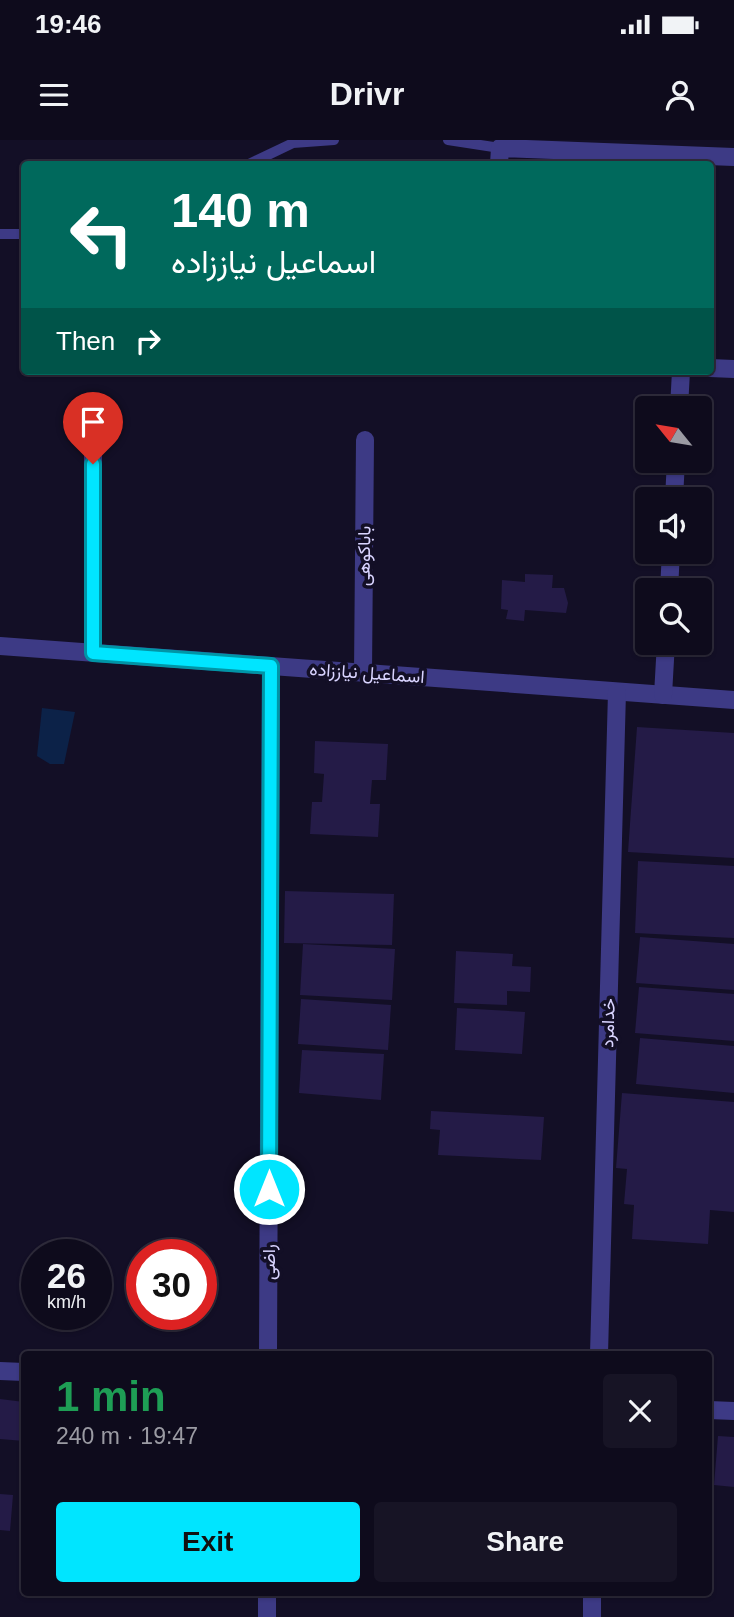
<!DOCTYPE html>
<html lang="en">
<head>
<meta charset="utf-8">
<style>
	body { margin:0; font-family:Helvetica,Vazirmatn,sans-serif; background:#171425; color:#f1f3f6; height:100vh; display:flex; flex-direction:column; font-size:26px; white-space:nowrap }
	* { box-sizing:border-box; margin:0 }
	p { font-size:23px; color:#9b9ba3 }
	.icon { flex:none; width:38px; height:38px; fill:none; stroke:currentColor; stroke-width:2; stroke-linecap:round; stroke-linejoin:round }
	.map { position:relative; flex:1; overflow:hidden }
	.panel { position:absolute; left:21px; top:1211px; width:691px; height:245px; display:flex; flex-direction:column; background:#0e0b1c; border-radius:7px; box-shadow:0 2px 5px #0004,0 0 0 2px #2e2b3b }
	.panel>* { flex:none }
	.hud { position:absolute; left:21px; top:21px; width:693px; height:214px; border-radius:7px; box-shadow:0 2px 5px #0004,0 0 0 2px #2e2b3b; background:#00695c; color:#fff; overflow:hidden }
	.needle { width:46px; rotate:300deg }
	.fabs { position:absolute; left:635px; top:256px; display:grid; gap:14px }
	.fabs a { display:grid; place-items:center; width:77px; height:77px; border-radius:7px; background:#0e0b1c; box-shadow:0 2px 5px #0004,0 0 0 2px #2e2b3b; font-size:35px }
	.speed { position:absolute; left:21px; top:1099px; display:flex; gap:14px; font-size:35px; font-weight:700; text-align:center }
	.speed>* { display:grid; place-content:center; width:91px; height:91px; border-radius:50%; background:#0e0b1c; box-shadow:0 2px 5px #0004,0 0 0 2px #2e2b3b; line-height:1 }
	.speed small { font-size:18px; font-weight:400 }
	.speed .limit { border:10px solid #d22; background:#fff; color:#111 }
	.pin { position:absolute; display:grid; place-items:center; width:60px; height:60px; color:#fff; margin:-72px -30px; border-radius:50% 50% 50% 0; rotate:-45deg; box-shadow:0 0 7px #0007 }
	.pin .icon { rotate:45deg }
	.me { position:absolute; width:77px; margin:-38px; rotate:0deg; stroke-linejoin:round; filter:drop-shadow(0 0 5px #0008) }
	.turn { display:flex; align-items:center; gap:24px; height:147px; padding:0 35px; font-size:32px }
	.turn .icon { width:91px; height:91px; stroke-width:2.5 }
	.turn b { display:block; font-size:49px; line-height:60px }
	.then { display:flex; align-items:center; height:66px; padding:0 35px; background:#0003; gap:14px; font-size:26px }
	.round { display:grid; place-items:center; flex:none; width:74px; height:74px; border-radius:7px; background:#171425 }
	.summary { display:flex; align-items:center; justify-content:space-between; height:119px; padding:0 35px }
	h1 { font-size:42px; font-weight:700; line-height:52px; color:#1e9e55 }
	.primary-button { display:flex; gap:14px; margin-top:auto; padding:14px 35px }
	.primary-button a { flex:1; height:80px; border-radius:7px; background:#00e5ff; color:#111; font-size:28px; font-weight:700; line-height:80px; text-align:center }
	.primary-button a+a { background:#171425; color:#f1f3f6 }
	.status { display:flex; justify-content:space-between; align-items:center; height:49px; padding:0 35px; background:#0e0b1c; direction:ltr }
	.status svg { height:19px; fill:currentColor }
	header { display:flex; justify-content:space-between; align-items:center; height:91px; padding:0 35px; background:#0e0b1c; font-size:32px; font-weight:700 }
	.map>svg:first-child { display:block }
	.water { fill:#0c2248 }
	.building { fill:#241b47 }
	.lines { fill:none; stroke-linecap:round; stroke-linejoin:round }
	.lane { stroke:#3d3a85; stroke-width:10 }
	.street { stroke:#3d3a85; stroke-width:18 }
	.route-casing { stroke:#0095a6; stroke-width:18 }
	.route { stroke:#00e5ff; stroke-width:12 }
	.labels { text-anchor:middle; stroke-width:7; stroke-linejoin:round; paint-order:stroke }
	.street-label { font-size:18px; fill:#d9d4ff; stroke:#130f26 }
</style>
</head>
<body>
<div class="status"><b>19:46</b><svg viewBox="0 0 49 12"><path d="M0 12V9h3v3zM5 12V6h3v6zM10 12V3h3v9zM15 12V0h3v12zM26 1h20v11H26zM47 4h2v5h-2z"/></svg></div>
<header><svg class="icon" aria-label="menu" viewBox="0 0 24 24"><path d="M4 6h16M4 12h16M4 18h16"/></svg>Drivr<svg class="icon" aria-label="person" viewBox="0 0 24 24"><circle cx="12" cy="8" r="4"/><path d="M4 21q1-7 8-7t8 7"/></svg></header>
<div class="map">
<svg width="734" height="1477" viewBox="0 0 734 1477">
	<rect width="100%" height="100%" fill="#130f26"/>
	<polygon class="water" points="42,568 75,572 64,624 50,624 37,616"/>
	<g class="building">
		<polygon points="525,434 553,435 552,448 564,448 568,463 566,473 525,470 524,481 506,479 508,470 501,469 502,440 525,442"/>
		<polygon points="637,587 734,593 734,718 628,712"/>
		<polygon points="315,601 388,604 386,640 372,640 370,664 380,664 378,697 310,694 312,662 322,662 324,634 314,633"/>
		<polygon points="638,721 734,726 734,798 635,793"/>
		<polygon points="285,751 394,754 392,805 284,803"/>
		<polygon points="640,797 734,804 734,850 636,843"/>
		<polygon points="303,804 395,809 392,860 300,855"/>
		<polygon points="456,811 513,814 512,826 531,827 530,852 507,851 507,865 454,863"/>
		<polygon points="639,847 734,854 734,901 635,893"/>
		<polygon points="301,859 391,865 388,910 298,904"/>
		<polygon points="457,868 525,872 522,914 455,910"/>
		<polygon points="640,898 734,906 734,953 636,944"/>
		<polygon points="302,910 384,914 381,960 299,953"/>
		<polygon points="622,953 734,962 734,1072 710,1070 708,1104 632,1099 634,1065 624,1064 627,1029 616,1028"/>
		<polygon points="431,971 544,977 541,1020 438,1015 440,990 430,989"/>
		<polygon points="0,1259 24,1262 24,1301 0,1299"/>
		<polygon points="718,1296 734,1297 734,1347 714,1345"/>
		<polygon points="0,1354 13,1355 10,1391 0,1390"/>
		<polygon points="509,1452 534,1452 533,1457"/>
	</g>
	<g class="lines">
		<g class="lane">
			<polyline points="448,0 500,8"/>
			<polyline points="249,24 293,3 334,0"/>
			<polyline points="0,94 24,94"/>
		</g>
		<g class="street">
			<polyline points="499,24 500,8 734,17"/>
			<polyline points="710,228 734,229"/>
			<polyline points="679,268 681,231"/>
			<polyline points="93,269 93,513"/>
			<polyline points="674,359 676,320"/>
			<polyline points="669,450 671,411"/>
			<polyline points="0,506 734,560"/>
			<polyline points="363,533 365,300"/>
			<polyline points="663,555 666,502"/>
			<polyline points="268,1214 271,526"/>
			<polyline points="599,1214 617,552"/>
			<polyline points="0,1231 24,1232"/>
			<polyline points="709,1270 734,1271"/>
			<polyline points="267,1477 267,1452"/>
			<polyline points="592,1477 592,1452"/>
		</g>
	</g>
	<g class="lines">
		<defs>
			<polyline id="route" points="93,324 93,513 271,526 269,1049"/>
		</defs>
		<use href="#route" class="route-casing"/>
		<use href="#route" class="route"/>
	</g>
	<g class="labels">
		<g class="street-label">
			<text transform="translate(364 416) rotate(-89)" y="6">باباکوهی</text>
			<text transform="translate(367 533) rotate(4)" y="6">اسماعیل نیاززاده</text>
			<text transform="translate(608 883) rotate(-88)" y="6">خدامرد</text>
			<text transform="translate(269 1122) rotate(-90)" y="6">راضی</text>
		</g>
	</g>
</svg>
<div class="fabs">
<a><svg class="needle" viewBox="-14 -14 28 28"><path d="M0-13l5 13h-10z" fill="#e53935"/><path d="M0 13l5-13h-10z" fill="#9b9ba3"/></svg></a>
<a><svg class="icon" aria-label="sound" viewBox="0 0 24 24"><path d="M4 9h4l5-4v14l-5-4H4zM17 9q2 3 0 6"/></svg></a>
<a><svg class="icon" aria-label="search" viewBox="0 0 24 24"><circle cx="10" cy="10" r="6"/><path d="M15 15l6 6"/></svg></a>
</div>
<div class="speed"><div>26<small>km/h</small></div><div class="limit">30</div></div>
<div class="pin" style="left:93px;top:324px;background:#d93025"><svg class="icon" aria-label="arrive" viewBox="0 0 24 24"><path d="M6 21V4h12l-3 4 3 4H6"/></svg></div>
<svg class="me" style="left:269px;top:1049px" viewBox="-20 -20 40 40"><circle r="17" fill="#00e5ff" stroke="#fff" stroke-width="3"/><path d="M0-11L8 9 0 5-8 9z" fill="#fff"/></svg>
<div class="hud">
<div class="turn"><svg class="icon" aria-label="left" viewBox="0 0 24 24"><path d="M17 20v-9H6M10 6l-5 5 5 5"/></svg><div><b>140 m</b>اسماعیل نیاززاده</div></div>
<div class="then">Then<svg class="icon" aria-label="right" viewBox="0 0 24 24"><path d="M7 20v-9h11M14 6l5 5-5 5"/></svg></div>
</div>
<section class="panel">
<div class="summary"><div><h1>1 min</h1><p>240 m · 19:47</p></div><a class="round"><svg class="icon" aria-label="close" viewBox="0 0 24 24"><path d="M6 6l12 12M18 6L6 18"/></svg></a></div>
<div class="primary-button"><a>Exit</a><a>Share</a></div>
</section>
</div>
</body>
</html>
